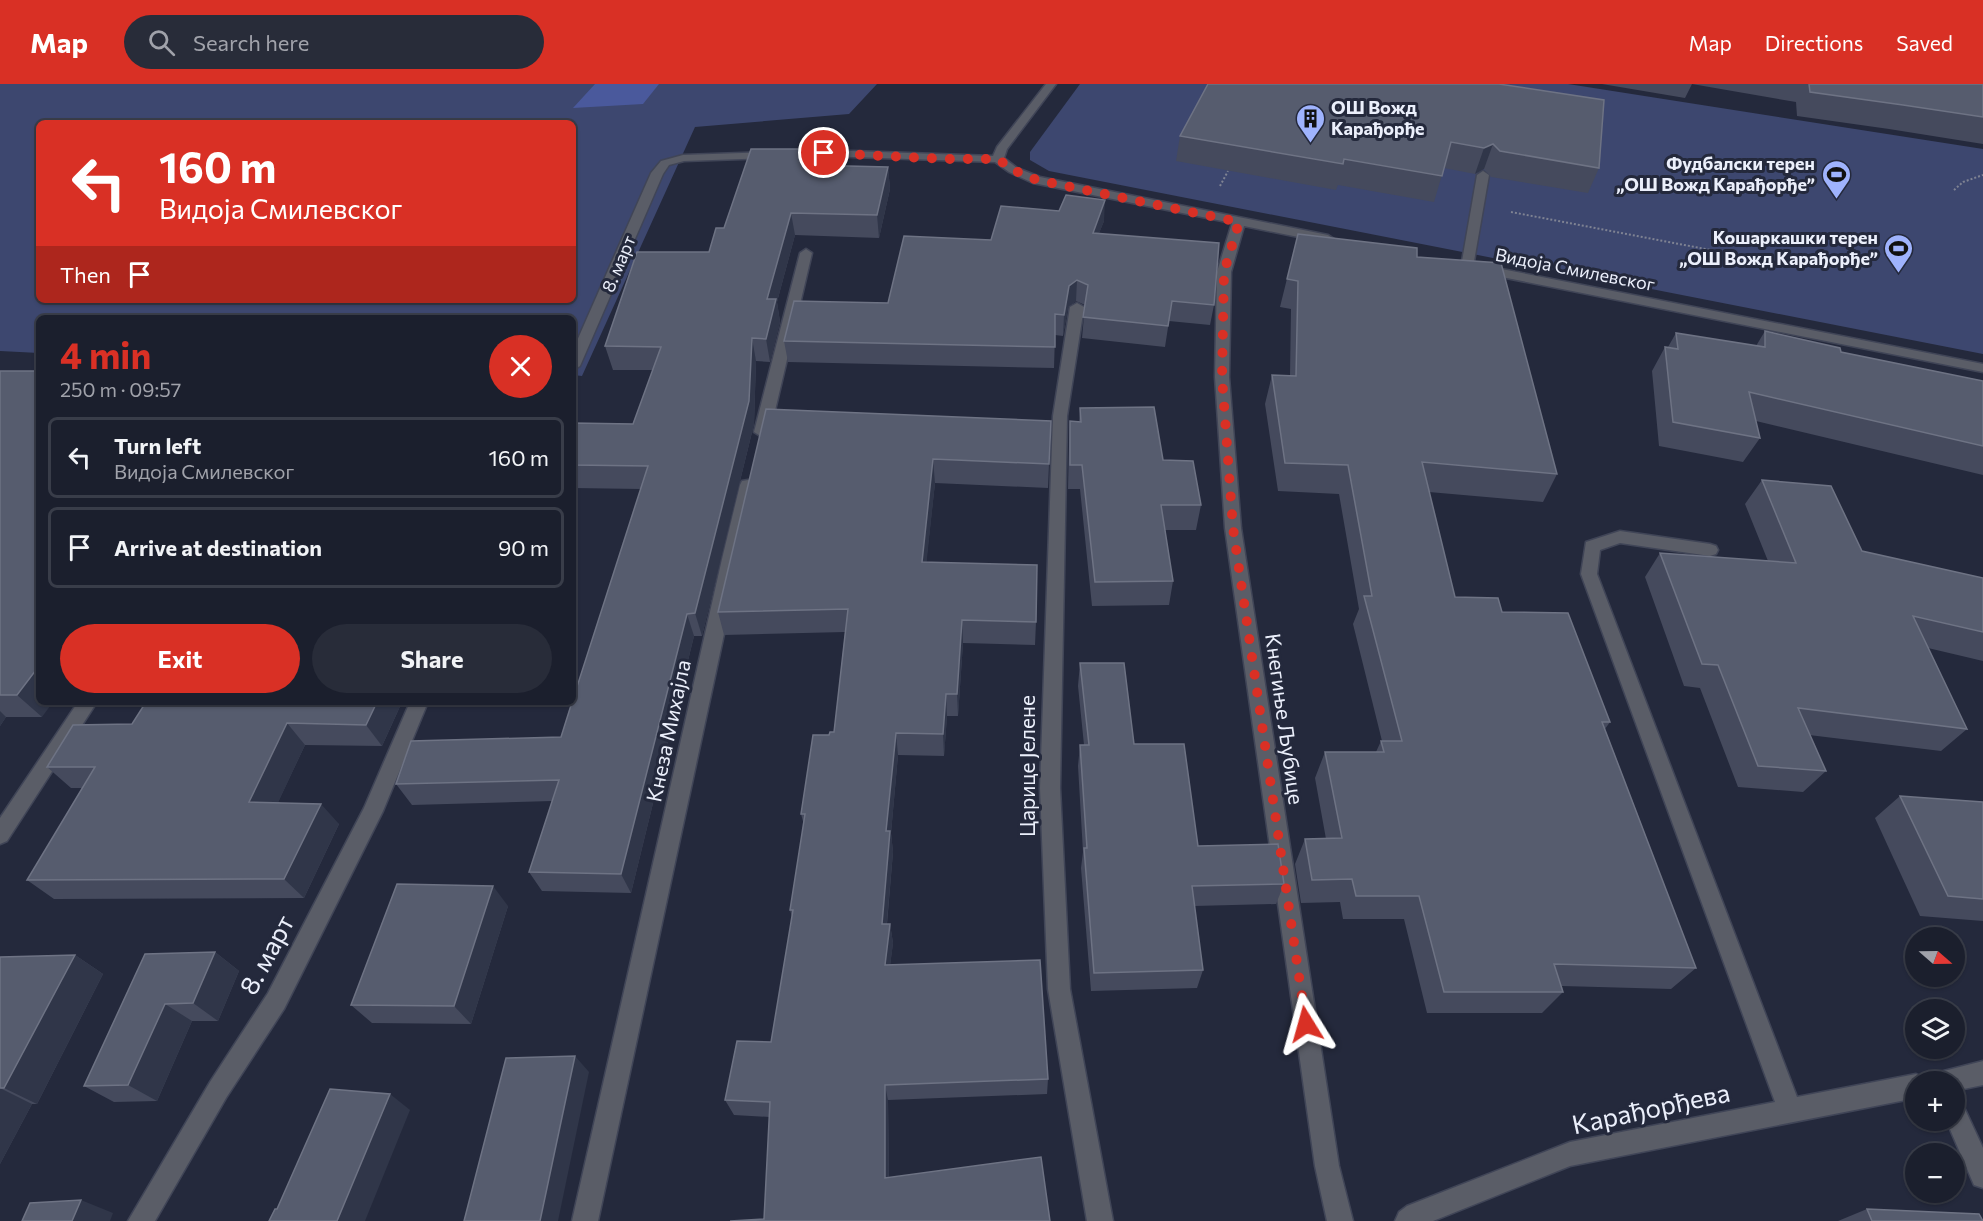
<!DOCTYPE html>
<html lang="en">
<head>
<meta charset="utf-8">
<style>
	body { margin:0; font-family:Commissioner,sans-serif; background:#282c39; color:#f1f3f6; height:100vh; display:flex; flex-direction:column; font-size:22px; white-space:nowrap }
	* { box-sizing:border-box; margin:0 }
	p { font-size:20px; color:#a0a2aa }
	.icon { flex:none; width:33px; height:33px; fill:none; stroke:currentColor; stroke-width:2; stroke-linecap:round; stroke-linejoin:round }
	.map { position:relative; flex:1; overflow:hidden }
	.details { position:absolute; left:36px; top:231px; width:540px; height:390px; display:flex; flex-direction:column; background:#1b1f2d; border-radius:9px; box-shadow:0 2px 4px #0004,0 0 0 2px #393d49 }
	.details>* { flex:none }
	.banner { position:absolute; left:36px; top:36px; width:540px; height:183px; border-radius:9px; box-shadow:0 2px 4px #0004,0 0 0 2px #393d49; background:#d93025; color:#fff; overflow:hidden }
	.needle { width:39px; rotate:110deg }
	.tools { position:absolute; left:1905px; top:843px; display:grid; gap:12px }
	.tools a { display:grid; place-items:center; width:60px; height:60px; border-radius:50%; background:#1b1f2d; box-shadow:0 2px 4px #0004,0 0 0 2px #393d49; font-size:30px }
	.pin { position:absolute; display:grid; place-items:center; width:51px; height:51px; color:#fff; margin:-26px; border:3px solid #fff; border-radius:50%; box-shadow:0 2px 6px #0007 }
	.me { position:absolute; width:66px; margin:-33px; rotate:352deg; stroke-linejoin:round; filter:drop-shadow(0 0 4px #0008) }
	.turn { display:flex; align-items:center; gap:21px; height:126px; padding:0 24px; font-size:27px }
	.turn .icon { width:78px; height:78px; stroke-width:2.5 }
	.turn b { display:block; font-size:42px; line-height:51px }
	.then { display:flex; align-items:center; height:57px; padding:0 24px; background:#0003; gap:12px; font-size:22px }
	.round { display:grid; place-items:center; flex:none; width:63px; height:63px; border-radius:32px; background:#282c39 }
	.summary { display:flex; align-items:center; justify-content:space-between; height:102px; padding:0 24px }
	h1 { font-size:36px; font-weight:700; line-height:45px; color:#d93025 }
	.primary-button { display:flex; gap:12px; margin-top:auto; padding:12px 24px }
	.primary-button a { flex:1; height:69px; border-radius:36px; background:#d93025; color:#fff; font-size:24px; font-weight:700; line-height:69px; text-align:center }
	.primary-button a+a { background:#282c39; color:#f1f3f6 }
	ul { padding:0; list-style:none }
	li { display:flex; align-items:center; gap:18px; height:81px; margin:0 12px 9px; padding:0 12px; border:3px solid #393d49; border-radius:9px }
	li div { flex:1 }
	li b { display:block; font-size:22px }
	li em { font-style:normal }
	header { display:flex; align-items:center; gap:36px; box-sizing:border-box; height:84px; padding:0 30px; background:#d93025; color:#fff }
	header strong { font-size:28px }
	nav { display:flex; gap:33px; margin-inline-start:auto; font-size:21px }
	.search { width:420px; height:54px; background:#282c39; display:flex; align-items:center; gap:15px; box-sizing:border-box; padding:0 21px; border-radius:33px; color:#a0a2aa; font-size:22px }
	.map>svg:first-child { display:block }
	.green { fill:#3d476f; fill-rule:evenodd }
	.forest { fill:#4a599c }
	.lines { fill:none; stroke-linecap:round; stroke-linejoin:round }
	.street-casing { stroke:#404557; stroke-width:3 }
	.path { stroke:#7f8393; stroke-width:2; stroke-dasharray:2 2; stroke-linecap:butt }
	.street { fill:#5a5d67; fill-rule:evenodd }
	.wall { fill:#454a5d }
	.shaded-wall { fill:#303649 }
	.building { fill:#565c6e; stroke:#6e7384; stroke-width:1.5 }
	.route { stroke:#d93025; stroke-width:10; stroke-dasharray:0 18 }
	.labels { text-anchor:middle; stroke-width:6; stroke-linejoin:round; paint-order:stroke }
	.far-poi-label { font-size:18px; font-weight:bold; fill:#ebeffb; stroke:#24293c; text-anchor:end }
	.far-street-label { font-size:18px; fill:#ebeffb; stroke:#24293c }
	.street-label { font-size:21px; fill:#ebeffb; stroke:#24293c }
	.near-street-label { font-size:26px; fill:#ebeffb; stroke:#24293c }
</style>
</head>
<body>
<header>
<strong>Map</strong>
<div class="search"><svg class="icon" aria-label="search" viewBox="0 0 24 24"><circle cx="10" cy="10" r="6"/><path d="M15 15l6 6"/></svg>Search here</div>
<nav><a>Map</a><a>Directions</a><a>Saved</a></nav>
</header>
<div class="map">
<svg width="1983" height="1137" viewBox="0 0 1983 1137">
	<rect width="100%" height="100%" fill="#24293c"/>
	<g class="green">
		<path d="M0,0H877L849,30L695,43L582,292L573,291V234H39V269L0,267ZM39,39H573V216H39Z"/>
		<polygon points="1080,0 1568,0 1983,65 1983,270 1049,87 1030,76 1030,68"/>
	</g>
	<polygon class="forest" points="595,0 659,0 643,20 573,24"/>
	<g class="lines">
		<defs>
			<g id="street">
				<polygon points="1046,0 1056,0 1007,65 1004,74 1017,84 1040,93 1328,151 1334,155 1328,159 1244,142 1231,188 1229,293 1241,444 1339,1082 1353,1137 1327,1137 1315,1082 1225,444 1215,293 1217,188 1232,139 1033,99 1009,88 995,78 824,72 684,77 669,81 663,90 580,282 573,286 573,266 651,89 661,77 683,71 824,66 993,72 997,63"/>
				<polygon points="1483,87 1489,91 1473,183 1467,187 1461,183 1477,91"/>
				<polygon points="806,165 812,169 770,348 762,353 754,348 800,169"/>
				<polygon points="1481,181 1983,280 1983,288 1476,188 1474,185 1476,182"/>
				<polygon points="1077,219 1084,223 1067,332 1060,704 1070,905 1113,1137 1087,1137 1048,905 1040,704 1053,332 1070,223"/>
				<polygon points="748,396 754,397 756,401 598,1137 572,1137 722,475 740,401 742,397"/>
				<polygon points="1620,447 1710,460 1716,462 1718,466 1716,470 1710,472 1620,459 1600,466 1597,490 1797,1013 1916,990 1924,994 1926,998 1916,998 1916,1014 1570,1082 1433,1137 1395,1137 1399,1128 1407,1122 1570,1058 1775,1018 1581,490 1586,458"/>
				<polygon points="78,618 97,618 7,757 0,760 0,734"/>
				<polygon points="410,618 428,618 383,727 284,925 226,1014 155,1137 128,1137 210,998 268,909 364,724"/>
				<polygon points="1983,977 1983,1001 1954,1007 1954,998 1928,998 1932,990"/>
				<polygon points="1954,1015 1962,1019 1983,1064 1983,1104 1974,1101 1946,1036 1954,1036"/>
			</g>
		</defs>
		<use href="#street" class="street-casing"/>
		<g class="path">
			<polyline points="1220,102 1228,87"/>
			<polyline points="1954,106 1963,98 1983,91"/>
			<polyline points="1511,128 1716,167"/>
		</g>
		<use href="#street" class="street"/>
	</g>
	<g class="wall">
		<polygon points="1499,0 1599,84 1588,109 1491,93 1484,85 1475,90 1444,84 1434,118 1338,101 1336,106 1176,77 1180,52"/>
		<polygon points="1602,0 1983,0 1983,60 1889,45 1797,32 1796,18 1692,0 1685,14"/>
		<polygon points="814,81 888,83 890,105 879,154 795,151 777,218 780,238 770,278 756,277 754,340 702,552 694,552 631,809 542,807 529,788 552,717 412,721 396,700 561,653 641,405 573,404 573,339 633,340 653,286 613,286 605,262 709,168 724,144"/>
		<polygon points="1104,137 1099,149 1214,221 1210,241 1169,237 1165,263 1082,254 1085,221 1076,217 1068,223 1063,252 1055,251 1054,284 788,278 784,257 888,219 991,156"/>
		<polygon points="1298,150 1417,173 1557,390 1543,418 1429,408 1455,513 1502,528 1610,638 1605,645 1696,884 1671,905 1562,902 1563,908 1542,929 1427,929 1404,835 1343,835 1340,818 1301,819 1295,780 1305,755 1326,755 1315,694 1325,668 1376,668 1381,657 1382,657 1353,540 1359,525 1339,410 1278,407 1265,320 1272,291 1290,292 1291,225 1280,223"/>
		<polygon points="1765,247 1841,268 1983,297 1983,391 1756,337 1760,354 1743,378 1659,362 1652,287 1665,263 1668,263 1676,249 1756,262"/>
		<polygon points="0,287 42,633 6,633 0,642"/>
		<polygon points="1080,324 1163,376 1201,421 1196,446 1165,446 1173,497 1169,521 1092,522 1080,405 1068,405 1069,362 1070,337 1079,338"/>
		<polygon points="766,325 1049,380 1048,404 935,399 926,479 1036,538 1035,561 963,559 958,632 947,632 944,672 898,671 891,749 893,768 887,840 890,840 893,859 890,881 1048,995 1047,1010 888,1016 889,1093 764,1135 770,1033 734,1031 725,1016 771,958 792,833 790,826 804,741 801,730 829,651 834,648 845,548 724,551 718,528"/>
		<polygon points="1762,396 1862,467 1983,494 1983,577 1928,564 1967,645 1941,667 1809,651 1826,687 1803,708 1738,703 1700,604 1684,602 1645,493 1660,469 1768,477 1745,420"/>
		<polygon points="1080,579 1198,762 1284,800 1276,820 1194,822 1203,886 1197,904 1091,907 1081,784 1083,768 1078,682 1080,661 1084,661 1078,602"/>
		<polygon points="402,618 382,662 305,661 278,718 339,740 304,814 54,815 27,796 82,704 71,704 47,683"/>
		<polygon points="1900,712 1983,718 1983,837 1920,832 1875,734"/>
		<polygon points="508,822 471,940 372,939 351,921"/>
		<polygon points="215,868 239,887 218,937 192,937 157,1017 114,1018 84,1002"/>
		<polygon points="75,871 103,890 37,1020 32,1020 0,1080 0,873"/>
		<polygon points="1867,1125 1983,1137 1838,1137"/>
	</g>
	<g class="shaded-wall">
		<polygon points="1493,60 1484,85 1475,90 1484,64"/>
		<polygon points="812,65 814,87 807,81"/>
		<polygon points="888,83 890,105 879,154 877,131"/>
		<polygon points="1105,116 1104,137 1091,169 1093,149"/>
		<polygon points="791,129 795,151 777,218 780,238 770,278 766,255 767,215"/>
		<polygon points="1077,196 1076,217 1068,223 1063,252 1064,231 1069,202"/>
		<polygon points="752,254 756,277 754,340 702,552 695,529"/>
		<polygon points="933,375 935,399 924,502 922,478"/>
		<polygon points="687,530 694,552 631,809 621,790"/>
		<polygon points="962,536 963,559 958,632 957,610"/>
		<polygon points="39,582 39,618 53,618 42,633 17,611"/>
		<polygon points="946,610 947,632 944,672 943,650"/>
		<polygon points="377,618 402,618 382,662 366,641"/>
		<polygon points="0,627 6,633 0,642"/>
		<polygon points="287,639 305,661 269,738 249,718"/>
		<polygon points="896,649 898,671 891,749 893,768 885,859 882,840 886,747"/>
		<polygon points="321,720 339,740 304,814 284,795"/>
		<polygon points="493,802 508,822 471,940 454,922"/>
		<polygon points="890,840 893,859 888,899 885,881"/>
		<polygon points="215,868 239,887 218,937 193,919"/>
		<polygon points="75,871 103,890 37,1020 4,1004"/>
		<polygon points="165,920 192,937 157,1017 128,1001"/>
		<polygon points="575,972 589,988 558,1137 540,1137"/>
		<polygon points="885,1001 888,1016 889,1107 885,1094"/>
		<polygon points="0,1004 32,1020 0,1080"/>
		<polygon points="390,1010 410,1026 365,1137 337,1137"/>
		<polygon points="81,1116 113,1129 110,1137 72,1137"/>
	</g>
	<g class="building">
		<polygon points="1208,0 1499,0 1604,16 1599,84 1500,67 1493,60 1484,64 1451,58 1442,92 1344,75 1343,80 1180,52"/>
		<polygon points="1809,0 1983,0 1983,33 1903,21 1810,8"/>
		<polygon points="751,65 812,65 807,81 888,83 877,131 791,129 767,215 776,215 766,255 752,254 749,317 695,529 687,530 621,790 529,788 559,696 396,700 411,657 561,653 572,618 573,618 573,615 648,382 573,381 573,339 633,340 661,263 605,262 637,168 709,168 716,144 724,144"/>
		<polygon points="1066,111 1105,116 1093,149 1219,159 1214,221 1172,217 1168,242 1083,233 1088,201 1077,196 1069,202 1064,231 1055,230 1055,263 784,257 794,217 888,219 904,152 991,156 1001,122 1059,127"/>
		<polygon points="1298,150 1417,164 1417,173 1501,179 1557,390 1422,378 1455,513 1498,514 1502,528 1568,529 1610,638 1602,638 1696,884 1554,880 1563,908 1444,908 1419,812 1356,812 1352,795 1312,796 1305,755 1342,754 1325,668 1384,668 1381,657 1402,657 1364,512 1372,512 1348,381 1285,379 1272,291 1296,292 1298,197 1287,195"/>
		<polygon points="1765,247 1840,264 1841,268 1983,297 1983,362 1749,308 1760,354 1673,338 1665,263 1678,265 1676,249 1765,263"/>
		<polygon points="0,287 39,287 39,582 17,611 0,611"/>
		<polygon points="1154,323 1163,376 1193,377 1201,421 1161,421 1173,497 1095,498 1082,381 1070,381 1070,337 1081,338 1080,324"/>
		<polygon points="766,325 1051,337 1049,380 933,375 922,478 1037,481 1036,538 962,536 957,610 946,610 943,650 896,649 886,747 890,747 882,840 890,840 885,881 1040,876 1048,995 885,1001 885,1094 1041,1073 1050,1137 730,1137 764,1135 770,1018 725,1016 737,957 771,958 793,826 790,826 805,730 801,730 813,651 829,651 830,648 834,648 848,525 718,528"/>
		<polygon points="1762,396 1831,402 1862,467 1983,494 1983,548 1913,532 1967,645 1798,624 1826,687 1758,682 1718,581 1702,580 1660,469 1796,479"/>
		<polygon points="1080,579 1124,579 1134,660 1184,660 1198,762 1278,760 1284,800 1192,802 1203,886 1094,889 1084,764 1087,764 1080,661 1089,661"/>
		<polygon points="146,618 377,618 366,641 287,639 249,718 321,720 284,795 27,796 95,683 47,683 73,641 132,640"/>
		<polygon points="1900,712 1983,718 1983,815 1948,812"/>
		<polygon points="397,800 493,802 454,922 351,921"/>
		<polygon points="215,868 193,919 165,920 128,1001 84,1002 145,870"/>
		<polygon points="75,871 4,1004 0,1004 0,873"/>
		<polygon points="575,972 540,1137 464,1137 506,974"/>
		<polygon points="330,1005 390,1010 337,1137 269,1137 275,1125 277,1125"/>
		<polygon points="81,1116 72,1137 22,1137 30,1119"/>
		<polygon points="1867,1125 1979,1130 1983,1137 1872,1137"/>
	</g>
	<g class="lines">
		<polyline class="route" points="824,69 946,75 998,75 1013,86 1037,96 1239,138 1224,188 1222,293 1233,444 1306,940"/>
	</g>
	<defs>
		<symbol id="building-pin" viewBox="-11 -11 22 30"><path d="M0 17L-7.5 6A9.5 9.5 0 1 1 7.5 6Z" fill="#9fb3fd" stroke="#24293c"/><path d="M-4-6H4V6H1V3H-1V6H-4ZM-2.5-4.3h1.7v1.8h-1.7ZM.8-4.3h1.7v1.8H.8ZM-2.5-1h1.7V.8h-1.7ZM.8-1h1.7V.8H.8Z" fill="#111"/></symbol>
		<symbol id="stadium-pin" viewBox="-11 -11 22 30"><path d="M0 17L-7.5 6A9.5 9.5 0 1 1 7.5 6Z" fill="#9fb3fd" stroke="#24293c"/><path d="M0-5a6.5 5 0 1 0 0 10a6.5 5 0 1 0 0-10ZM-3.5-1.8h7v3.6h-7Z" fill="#111"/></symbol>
	</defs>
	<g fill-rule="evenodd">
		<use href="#building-pin" x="1294" y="18" width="33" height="45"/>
		<use href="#stadium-pin" x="1820" y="74" width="33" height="45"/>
		<use href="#stadium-pin" x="1882" y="148" width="33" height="45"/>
	</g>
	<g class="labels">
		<g class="far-poi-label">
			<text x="1331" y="30" text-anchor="start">ОШ Вожд<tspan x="1331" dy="21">Карађорђе</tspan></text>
			<text x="1815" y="86">Фудбалски терен<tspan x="1815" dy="21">„ОШ Вожд Карађорђе”</tspan></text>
			<text x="1878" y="160">Кошаркашки терен<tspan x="1878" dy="21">„ОШ Вожд Карађорђе”</tspan></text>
		</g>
		<g class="far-street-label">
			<text transform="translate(619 180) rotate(-67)" y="6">8. март</text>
			<text transform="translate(1575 186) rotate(11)" y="6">Видоја Смилевског</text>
		</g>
		<g class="street-label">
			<text transform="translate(1284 635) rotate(82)" y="7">Кнегиње Љубице</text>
			<text transform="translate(669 647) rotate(-78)" y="7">Кнеза Михајла</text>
			<text transform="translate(1028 682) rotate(-90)" y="7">Царице Јелене</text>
		</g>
		<g class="near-street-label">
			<text transform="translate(267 871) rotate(-62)" y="9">8. март</text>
			<text transform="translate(1651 1025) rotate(-12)" y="9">Карађорђева</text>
		</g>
	</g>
</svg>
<div class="tools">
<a><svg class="needle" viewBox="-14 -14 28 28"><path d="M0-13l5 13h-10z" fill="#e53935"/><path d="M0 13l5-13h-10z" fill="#a0a2aa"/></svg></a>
<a><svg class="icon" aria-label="layers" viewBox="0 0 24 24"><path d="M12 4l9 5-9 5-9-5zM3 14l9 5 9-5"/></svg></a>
<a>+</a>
<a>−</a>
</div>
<div class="pin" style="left:824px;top:69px;background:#d93025"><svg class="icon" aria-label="arrive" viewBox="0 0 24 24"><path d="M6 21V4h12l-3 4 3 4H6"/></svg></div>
<svg class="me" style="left:1306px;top:940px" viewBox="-20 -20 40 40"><path d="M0-17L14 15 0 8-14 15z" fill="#d93025" stroke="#fff" stroke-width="4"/></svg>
<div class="banner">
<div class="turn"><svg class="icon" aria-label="left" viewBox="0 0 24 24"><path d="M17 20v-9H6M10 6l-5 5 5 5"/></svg><div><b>160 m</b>Видоја Смилевског</div></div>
<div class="then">Then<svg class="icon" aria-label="arrive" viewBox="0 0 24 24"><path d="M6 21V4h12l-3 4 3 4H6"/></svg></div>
</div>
<section class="details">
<div class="summary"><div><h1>4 min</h1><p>250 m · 09:57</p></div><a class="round" style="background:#d93025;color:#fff"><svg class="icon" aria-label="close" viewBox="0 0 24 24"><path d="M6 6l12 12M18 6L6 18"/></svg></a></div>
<ul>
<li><svg class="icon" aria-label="left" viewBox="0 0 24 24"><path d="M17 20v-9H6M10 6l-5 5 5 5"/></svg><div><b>Turn left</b><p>Видоја Смилевског</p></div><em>160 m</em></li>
<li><svg class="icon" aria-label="arrive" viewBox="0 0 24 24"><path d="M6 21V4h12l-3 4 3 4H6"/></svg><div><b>Arrive at destination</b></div><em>90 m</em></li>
</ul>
<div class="primary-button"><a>Exit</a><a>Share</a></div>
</section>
</div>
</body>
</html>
